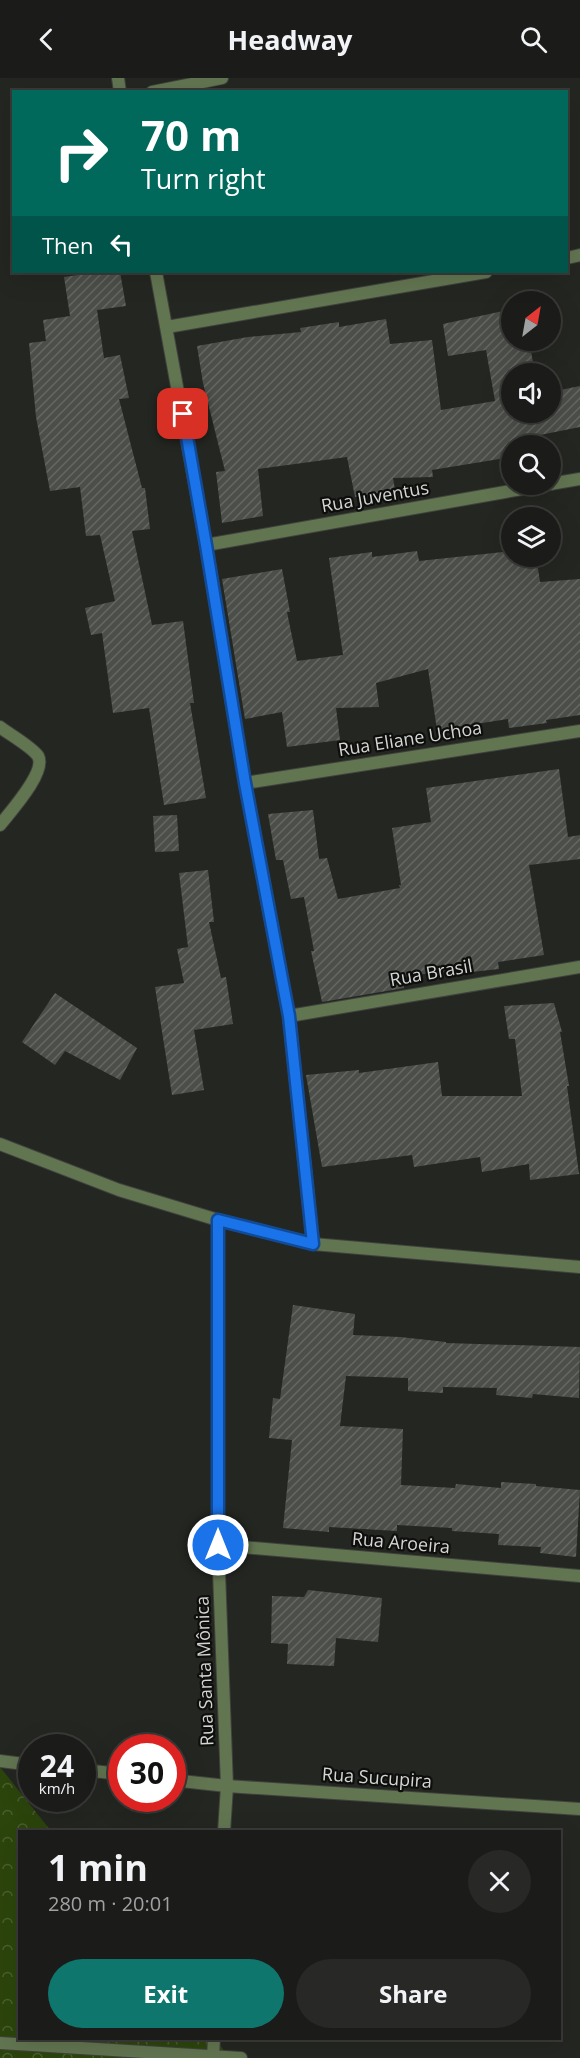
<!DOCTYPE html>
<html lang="en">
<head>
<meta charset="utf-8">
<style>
	body { margin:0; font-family:"Open Sans",sans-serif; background:#282926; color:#f1f3f6; height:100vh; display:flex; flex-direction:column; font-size:22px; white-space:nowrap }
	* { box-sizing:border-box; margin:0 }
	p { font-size:20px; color:#a0a1a2 }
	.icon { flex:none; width:33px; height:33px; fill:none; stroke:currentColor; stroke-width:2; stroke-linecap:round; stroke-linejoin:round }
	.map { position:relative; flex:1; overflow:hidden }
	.details { position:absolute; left:18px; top:1752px; width:543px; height:210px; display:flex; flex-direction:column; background:#1b1c19; border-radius:0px; box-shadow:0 6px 24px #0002,0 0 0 2px #393a38 }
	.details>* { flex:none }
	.guide { position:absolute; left:12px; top:12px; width:556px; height:183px; border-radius:0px; box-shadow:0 6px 24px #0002,0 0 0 2px #393a38; background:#00695c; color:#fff; overflow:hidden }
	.needle { width:39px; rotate:31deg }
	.buttons { position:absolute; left:501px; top:213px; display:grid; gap:12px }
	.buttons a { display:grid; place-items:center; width:60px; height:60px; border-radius:50%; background:#1b1c19; box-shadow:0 6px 24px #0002,0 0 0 2px #393a38; font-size:30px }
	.speed { position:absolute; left:18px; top:1656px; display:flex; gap:12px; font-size:30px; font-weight:700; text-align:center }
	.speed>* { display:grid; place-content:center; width:78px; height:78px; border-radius:50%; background:#1b1c19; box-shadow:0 6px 24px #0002,0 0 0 2px #393a38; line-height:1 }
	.speed small { font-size:15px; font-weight:400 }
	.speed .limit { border:9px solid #d22; background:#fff; color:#111 }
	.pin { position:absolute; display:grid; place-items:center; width:51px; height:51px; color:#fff; margin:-26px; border-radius:12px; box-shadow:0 3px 9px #0006 }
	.me { position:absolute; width:66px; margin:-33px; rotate:0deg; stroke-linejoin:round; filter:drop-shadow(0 0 4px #0008) }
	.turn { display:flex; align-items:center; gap:21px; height:126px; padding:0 30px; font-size:27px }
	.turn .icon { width:78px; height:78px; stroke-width:2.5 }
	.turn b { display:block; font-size:42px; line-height:51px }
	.then { display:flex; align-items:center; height:57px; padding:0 30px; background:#0003; gap:12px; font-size:22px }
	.round { display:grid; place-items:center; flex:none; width:63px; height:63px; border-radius:32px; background:#282926 }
	.headline { display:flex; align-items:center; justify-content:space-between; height:102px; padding:0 30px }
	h1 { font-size:36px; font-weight:700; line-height:45px }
	.action { display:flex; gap:12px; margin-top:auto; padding:12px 30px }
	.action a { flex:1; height:69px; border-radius:36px; background:#0f766e; color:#fff; font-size:24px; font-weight:700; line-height:69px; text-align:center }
	.action a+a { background:#282926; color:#f1f3f6 }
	header { display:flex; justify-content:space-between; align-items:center; height:78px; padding:0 30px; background:#1b1c19; font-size:27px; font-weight:700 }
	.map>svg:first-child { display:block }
	.forest { fill:url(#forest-crowns) }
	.building { fill:url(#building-hatch) }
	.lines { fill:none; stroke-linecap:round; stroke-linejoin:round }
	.service-casing { stroke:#40423d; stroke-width:14 }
	.minor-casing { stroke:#40423d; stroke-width:14 }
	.tertiary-casing { stroke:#40423d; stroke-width:14 }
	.service { stroke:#627551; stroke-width:12 }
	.minor { stroke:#627551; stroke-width:12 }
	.tertiary { stroke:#627551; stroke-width:12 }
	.route-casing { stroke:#114b97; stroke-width:15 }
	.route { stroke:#1a73e8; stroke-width:10 }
	.labels { text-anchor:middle; stroke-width:4.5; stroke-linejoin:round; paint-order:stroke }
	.street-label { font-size:18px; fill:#d4d6d3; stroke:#0e0f0d }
</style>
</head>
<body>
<header><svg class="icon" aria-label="back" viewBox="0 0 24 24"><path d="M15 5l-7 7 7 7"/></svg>Headway<svg class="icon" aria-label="search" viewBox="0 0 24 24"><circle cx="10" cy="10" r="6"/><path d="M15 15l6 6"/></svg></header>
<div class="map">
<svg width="580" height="1980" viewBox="0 0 580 1980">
	<defs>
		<pattern id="forest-crowns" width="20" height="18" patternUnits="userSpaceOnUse" patternTransform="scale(1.5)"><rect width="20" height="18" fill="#2c450c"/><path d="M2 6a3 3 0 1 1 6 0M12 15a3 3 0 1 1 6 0" fill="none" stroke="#4a5f2e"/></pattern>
		<pattern id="building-hatch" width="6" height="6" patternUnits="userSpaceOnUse" patternTransform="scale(1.5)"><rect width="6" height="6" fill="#4c4f49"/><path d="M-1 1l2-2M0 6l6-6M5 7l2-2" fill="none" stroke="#656862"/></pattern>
	</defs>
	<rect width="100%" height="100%" fill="#242621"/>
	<polygon class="forest" points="0,1689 51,1753 20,1754 20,1960 215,1961 230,1980 0,1980"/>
	<g class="building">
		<polygon points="100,194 120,194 126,228 97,232 104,280 120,277 129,320 119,321 142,410 145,410 150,451 132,453 152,547 183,543 194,625 190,625 206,720 164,727 149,630 113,635 102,555 91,557 85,530 115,523 100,457 86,458 80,409 50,413 36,339 29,265 46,263 43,242 70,238 64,199"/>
		<polygon points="512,231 512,262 529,262 535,296 512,296 512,334 550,334 550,314 580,308 580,349 540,357 542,368 512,368 512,379 432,392 433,399 393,400 395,412 355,419 347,379 258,391 263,438 222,445 216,394 225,393 203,305 197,268 248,259 301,254 300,250 339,244 339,249 386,241 390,266 432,262 441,332 495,323 486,272 448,278 443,246"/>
		<polygon points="417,473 419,483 512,473 512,478 536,478 540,504 580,501 580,637 546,642 547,645 509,650 508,641 437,652 428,591 376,605 379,629 336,630 340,662 287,669 282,634 245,641 222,501 282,491 290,534 287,534 297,583 343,577 329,480 372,474 372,479"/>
		<polygon points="559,691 568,759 580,757 580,781 529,787 544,877 498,884 499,891 462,895 462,891 402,899 404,910 322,924 311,873 314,873 304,819 291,821 283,782 276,782 268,736 313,732 319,781 327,780 338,821 400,810 399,807 401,807 392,750 431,744 426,710"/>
		<polygon points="177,737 179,773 155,774 153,738"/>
		<polygon points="208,792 214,844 209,844 221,900 226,899 233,946 194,952 204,1012 172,1017 155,909 184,905 177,871 188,869 179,795"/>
		<polygon points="55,915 137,970 120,1002 65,973 55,987 22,964"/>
		<polygon points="554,925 562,954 560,954 569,1008 567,1008 579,1096 530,1102 529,1086 482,1094 480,1079 414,1089 412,1077 322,1089 306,997 359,992 359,995 438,984 442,1018 522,1018 515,961 509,961 504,928"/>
		<polygon points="293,1227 355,1236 353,1257 400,1259 446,1264 446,1265 580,1269 579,1320 533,1316 532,1320 496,1317 497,1310 443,1309 443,1315 408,1313 408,1300 346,1298 340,1348 403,1351 401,1407 455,1410 456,1406 501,1410 501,1404 536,1406 536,1408 580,1412 576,1479 540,1475 541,1469 498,1467 499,1456 452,1453 452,1450 397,1447 397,1453 329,1449 329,1454 283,1450 292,1362 269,1360 273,1320 280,1321"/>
		<polygon points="308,1512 382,1520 378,1564 336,1560 334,1588 287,1586 288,1566 271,1565 272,1518 304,1519"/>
	</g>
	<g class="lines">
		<defs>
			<path id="service" d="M0,649C9,656 32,669 38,678C47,694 10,734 0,747"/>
			<g id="minor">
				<polyline points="152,14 222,0"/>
				<polyline points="567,180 580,177"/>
				<polyline points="167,249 486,194"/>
				<polyline points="550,406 580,401"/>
				<polyline points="206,467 550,406"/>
				<polyline points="245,705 580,653"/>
				<polyline points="289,938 580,889"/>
				<polyline points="218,1142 218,1467 227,1708 224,1754"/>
				<polyline points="218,1467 580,1498"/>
				<polyline points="0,1683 32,1687"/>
				<polyline points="82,1692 122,1696"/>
				<polyline points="172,1702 227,1708 580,1731"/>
				<polyline points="0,1965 241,1980"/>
				<polyline points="213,1978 214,1960"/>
			</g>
			<g id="tertiary">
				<polyline points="118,0 120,14"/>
				<polyline points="156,194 206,467 245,705 289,938 313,1166"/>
				<polyline points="0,1066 119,1112 218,1142 313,1166 580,1189"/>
			</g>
		</defs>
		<use href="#service" class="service-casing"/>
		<use href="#minor" class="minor-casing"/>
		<use href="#tertiary" class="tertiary-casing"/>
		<use href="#service" class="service"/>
		<use href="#minor" class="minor"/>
		<use href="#tertiary" class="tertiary"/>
	</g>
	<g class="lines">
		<defs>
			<polyline id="route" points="183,336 206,467 245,705 289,938 313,1166 218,1142 218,1467"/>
		</defs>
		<use href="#route" class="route-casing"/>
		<use href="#route" class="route"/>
	</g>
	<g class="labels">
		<g class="street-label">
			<text transform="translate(375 419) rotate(-10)" y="6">Rua Juventus</text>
			<text transform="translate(410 661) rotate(-9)" y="6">Rua Eliane Uchoa</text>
			<text transform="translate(431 895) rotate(-10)" y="6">Rua Brasil</text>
			<text transform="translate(401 1465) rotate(5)" y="6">Rua Aroeira</text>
			<text transform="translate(205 1593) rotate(-92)" y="6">Rua Santa Mônica</text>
			<text transform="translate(377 1700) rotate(4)" y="6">Rua Sucupira</text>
		</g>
	</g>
</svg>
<div class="buttons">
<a><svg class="needle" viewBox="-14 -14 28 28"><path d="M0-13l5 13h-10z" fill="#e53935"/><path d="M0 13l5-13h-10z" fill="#a0a1a2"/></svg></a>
<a><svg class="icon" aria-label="sound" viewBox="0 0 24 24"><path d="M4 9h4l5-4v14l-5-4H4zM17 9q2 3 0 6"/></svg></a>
<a><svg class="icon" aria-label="search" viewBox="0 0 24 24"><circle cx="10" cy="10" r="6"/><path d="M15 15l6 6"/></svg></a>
<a><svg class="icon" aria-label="layers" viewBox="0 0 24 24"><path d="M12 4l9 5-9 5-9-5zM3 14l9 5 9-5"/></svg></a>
</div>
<div class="speed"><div>24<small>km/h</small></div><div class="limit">30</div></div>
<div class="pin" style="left:183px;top:336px;background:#d93025"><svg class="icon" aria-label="arrive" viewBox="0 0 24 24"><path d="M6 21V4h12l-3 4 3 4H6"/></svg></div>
<svg class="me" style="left:218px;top:1467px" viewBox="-20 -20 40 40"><circle r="17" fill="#1a73e8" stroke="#fff" stroke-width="3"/><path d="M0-11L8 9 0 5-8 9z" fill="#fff"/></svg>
<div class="guide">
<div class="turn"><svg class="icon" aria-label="right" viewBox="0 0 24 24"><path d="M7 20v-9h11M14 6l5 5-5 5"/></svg><div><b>70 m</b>Turn right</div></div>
<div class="then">Then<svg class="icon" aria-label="left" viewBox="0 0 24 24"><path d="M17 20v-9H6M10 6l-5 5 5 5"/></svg></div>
</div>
<section class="details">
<div class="headline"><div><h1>1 min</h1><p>280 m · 20:01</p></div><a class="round"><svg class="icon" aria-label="close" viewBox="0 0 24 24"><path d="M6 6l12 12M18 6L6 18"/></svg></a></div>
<div class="action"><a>Exit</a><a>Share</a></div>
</section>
</div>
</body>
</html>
